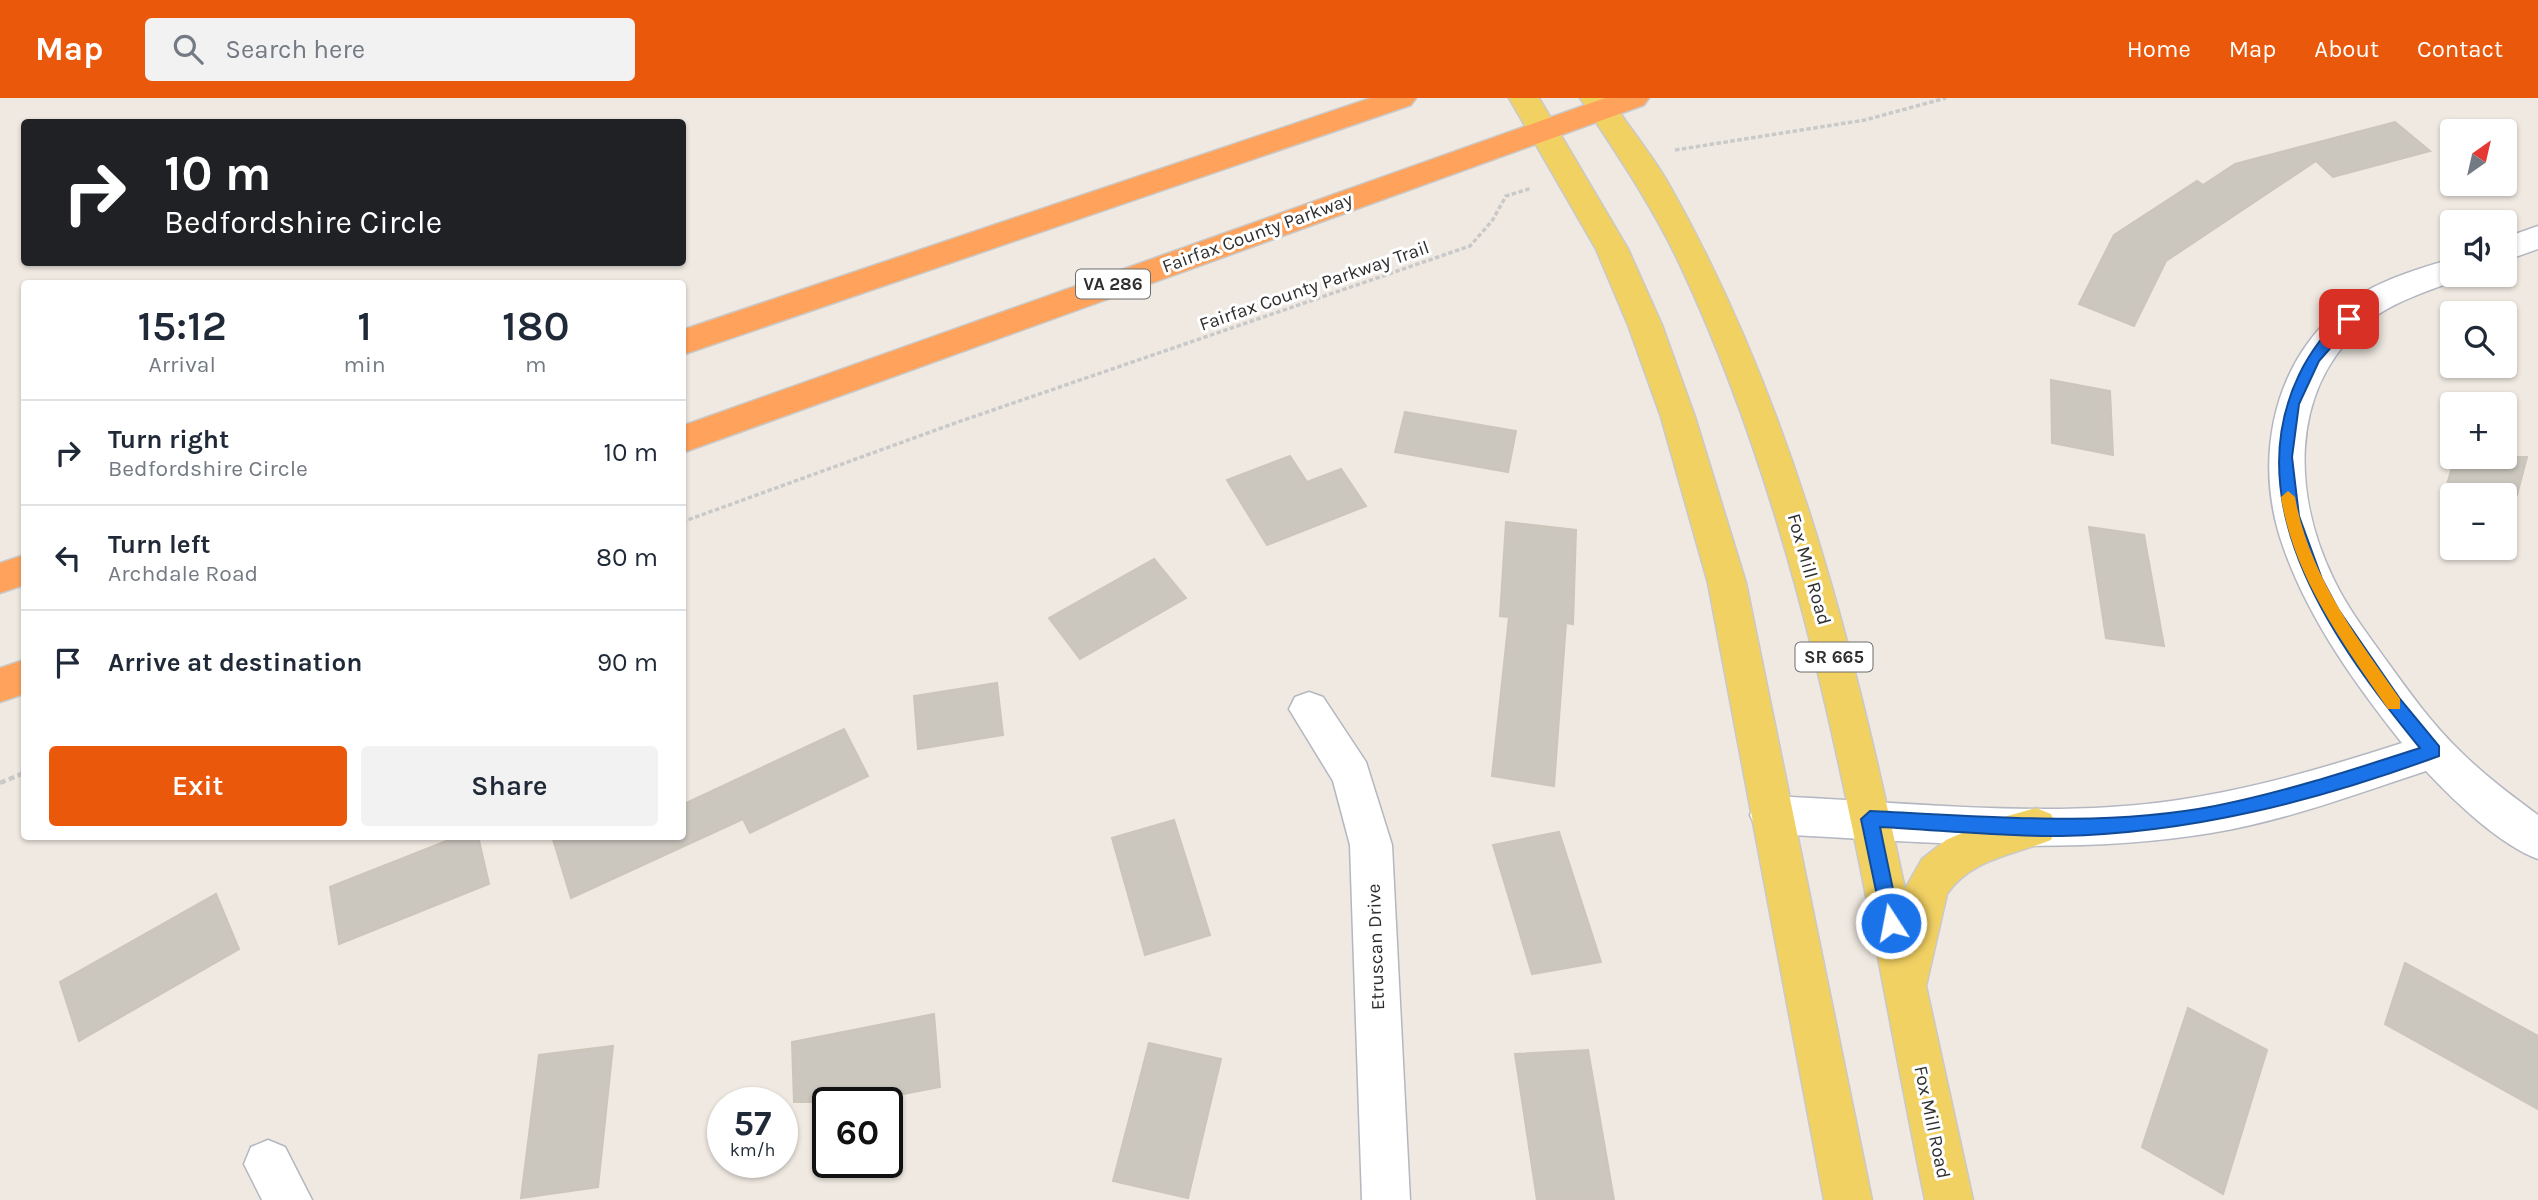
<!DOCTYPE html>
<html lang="en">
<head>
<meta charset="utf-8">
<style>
	body { margin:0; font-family:Karla,sans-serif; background:#f2f2f3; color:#1f2937; height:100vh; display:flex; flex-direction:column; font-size:26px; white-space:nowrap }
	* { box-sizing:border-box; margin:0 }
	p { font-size:23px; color:#747a83 }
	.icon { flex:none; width:38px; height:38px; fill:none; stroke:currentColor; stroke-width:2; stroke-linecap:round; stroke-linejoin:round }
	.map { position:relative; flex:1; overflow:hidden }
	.details { position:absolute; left:21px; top:182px; width:665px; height:560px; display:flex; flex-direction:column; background:#fff; border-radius:7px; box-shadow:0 2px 5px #0004 }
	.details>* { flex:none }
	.top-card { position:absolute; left:21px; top:21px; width:665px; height:147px; border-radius:7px; box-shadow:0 2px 5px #0004; background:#202124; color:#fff; overflow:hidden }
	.needle { width:46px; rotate:34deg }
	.controls { position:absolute; left:2440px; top:21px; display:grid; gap:14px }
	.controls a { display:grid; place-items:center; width:77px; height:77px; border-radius:7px; background:#fff; box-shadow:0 2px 5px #0004; font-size:35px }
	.speed { position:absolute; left:707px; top:989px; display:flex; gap:14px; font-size:35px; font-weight:700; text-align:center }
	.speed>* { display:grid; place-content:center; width:91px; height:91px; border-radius:50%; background:#fff; box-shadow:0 2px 5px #0004; line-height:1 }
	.speed small { font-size:18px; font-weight:400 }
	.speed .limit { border:4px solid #111; border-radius:10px; background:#fff; color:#111 }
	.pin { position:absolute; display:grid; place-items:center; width:60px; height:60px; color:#fff; margin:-30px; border-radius:14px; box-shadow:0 4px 10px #0006 }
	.me { position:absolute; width:77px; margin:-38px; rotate:349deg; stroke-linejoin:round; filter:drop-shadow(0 0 5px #0008) }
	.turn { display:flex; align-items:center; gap:24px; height:147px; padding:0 28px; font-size:32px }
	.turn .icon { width:91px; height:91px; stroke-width:2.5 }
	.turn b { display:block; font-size:49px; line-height:60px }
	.eta { display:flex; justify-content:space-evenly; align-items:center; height:119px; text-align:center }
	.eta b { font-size:42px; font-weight:600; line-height:49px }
	.action { display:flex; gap:14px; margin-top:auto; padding:14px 28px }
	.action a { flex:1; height:80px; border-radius:7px; background:#ea580c; color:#fff; font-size:28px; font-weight:600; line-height:80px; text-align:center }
	.action a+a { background:#f2f2f3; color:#1f2937 }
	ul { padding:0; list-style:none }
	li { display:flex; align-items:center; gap:21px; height:105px; padding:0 28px; border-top:2px solid #e0e1e3 }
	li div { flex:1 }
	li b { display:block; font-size:26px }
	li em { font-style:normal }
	header { display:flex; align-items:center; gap:42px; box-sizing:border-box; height:98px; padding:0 35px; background:#ea580c; color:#fff }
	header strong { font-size:33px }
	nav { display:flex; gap:38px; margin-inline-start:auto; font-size:24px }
	.search { width:490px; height:63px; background:#f2f2f3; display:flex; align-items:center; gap:18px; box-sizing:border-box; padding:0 24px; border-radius:7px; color:#747a83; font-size:26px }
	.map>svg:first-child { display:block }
	.building { fill:#cbc7bf; stroke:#cbc5ba; stroke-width:2 }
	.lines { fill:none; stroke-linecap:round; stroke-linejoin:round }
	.minor-casing { stroke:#b4b7c1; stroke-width:3 }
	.major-casing { stroke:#c9c9c9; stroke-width:3 }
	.highway-casing { stroke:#c9c9c9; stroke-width:3 }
	.path-far1 { stroke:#c9c9c9; stroke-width:3.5; stroke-dasharray:4.5 2.5; stroke-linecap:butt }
	.path { stroke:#c9c9c9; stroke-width:4.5; stroke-dasharray:6 3.5; stroke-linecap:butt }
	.minor { fill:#fff; fill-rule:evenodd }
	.major { fill:#f2d163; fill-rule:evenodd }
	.highway { fill:#ffa35c; fill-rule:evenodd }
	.route { fill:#1a73e8; stroke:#114b97; stroke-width:2 }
	.slow { fill:#f59e0b }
	.labels { text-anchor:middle; stroke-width:6; stroke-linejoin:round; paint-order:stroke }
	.shield { fill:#fff; stroke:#6d6d6d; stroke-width:2 }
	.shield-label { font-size:18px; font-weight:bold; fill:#2e2e2e }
	.street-label { font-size:19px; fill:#2e2e2e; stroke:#fff }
</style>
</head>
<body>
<header>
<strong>Map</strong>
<div class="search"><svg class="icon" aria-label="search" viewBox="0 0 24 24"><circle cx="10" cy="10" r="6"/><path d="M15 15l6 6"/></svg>Search here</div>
<nav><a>Home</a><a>Map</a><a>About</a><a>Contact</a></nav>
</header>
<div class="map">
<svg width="2538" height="1102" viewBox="0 0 2538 1102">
	<rect width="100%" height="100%" fill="#efe9e1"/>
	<g class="building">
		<polygon points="2395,24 2430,53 2333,79 2316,63 2166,163 2134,228 2079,206 2114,137 2197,83 2203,87 2235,66"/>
		<polygon points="2051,282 2110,293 2113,357 2052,345"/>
		<polygon points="1405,314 1516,333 1508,374 1395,354"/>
		<polygon points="1290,358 1307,384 1341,371 1366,408 1267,447 1227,382"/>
		<polygon points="2455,359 2527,359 2517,397 2465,397 2446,390"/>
		<polygon points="1506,424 1576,432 1573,526 1566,525 1554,688 1492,678 1509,519 1500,518"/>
		<polygon points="2089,429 2144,437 2164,548 2106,540"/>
		<polygon points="1154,461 1186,500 1080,561 1049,520"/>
		<polygon points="997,585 1003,637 918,651 914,598"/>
		<polygon points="844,631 868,678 750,735 743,721 571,800 552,738 682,738 682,707"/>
		<polygon points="1174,722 1210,837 1145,857 1112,740"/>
		<polygon points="1559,734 1601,864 1532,876 1493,747"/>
		<polygon points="459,738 478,738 489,786 339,846 330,789"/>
		<polygon points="216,796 239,851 79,943 60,884"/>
		<polygon points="2405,865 2538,938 2538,1011 2385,926"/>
		<polygon points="2188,910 2267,952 2223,1096 2142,1049"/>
		<polygon points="934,916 940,989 862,1004 794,1004 792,944"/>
		<polygon points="1149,945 1221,961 1188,1100 1113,1083"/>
		<polygon points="613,948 598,1089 521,1100 539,957"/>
		<polygon points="1588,952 1614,1102 1537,1102 1515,956"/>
	</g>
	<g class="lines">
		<defs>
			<g id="minor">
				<polygon points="2538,128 2538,151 2504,163 2504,140"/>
				<path d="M2452,161V177H2465L2463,180C2428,193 2387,205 2359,231C2288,298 2294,400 2334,482C2348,511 2368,537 2386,562C2409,594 2432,626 2460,653C2484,677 2511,697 2538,717V761C2500,747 2454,703 2426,673C2356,696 2285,723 2211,735C2066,759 1918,743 1771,736L1756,730L1750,717L1756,704L1771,698C1884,703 1999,716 2111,709C2212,703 2306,676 2402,645C2356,587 2309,522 2284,451C2254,369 2269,273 2337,213C2368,186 2413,172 2452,161Z"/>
				<polygon points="1309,594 1323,599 1366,664 1392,747 1410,1102 1362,1102 1350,747 1333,683 1289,611 1295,599"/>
				<polygon points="268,1042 285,1049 312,1102 262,1102 244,1066 251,1049"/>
			</g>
			<g id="major">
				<polygon points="1509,0 1539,0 1628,151 1662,227 1695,319 1746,485 1872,1102 1824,1102 1708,485 1661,319 1628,227 1596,151"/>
				<path d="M1580,0H1610C1628,28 1650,54 1667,83C1792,302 1853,546 1905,791L1922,761L1946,742L1990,723L2036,710L2051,716L2057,729L2051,742C2013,757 1971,761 1947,796L1926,888L1973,1102H1925C1861,789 1818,463 1682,171C1654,110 1617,56 1580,0Z"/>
			</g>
			<g id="highway">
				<polygon points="1371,0 1416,0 1411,7 682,257 682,232"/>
				<polygon points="1605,0 1649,0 1644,7 682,355 682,328"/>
				<polygon points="24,457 24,487 0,495 0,465"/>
				<polygon points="24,562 24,596 0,604 0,570"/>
			</g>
		</defs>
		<use href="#minor" class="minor-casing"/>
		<use href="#major" class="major-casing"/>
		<use href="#highway" class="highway-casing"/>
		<g class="path-far1">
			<polyline points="1675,52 1865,22 1946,0"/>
			<polyline points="682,424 958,324 1470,148 1492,123 1506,98 1532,90"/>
		</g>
		<polyline class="path" points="0,685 24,675"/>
		<use href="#minor" class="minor"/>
		<use href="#major" class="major"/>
		<use href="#highway" class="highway"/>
	</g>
	<path class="route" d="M2349,216L2356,221L2319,263L2299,306L2292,359L2299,418L2322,481L2338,511L2400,601L2439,648V658C2317,703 2191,735 2061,738C2001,739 1940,732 1880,729L1900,825L1897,831L1891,833L1884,831L1861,721L1870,713C1984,718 2101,730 2215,708C2285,694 2352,672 2420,650C2338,550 2235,410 2299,277C2307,260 2331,222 2349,216Z"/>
	<path class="slow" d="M2288,393L2295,399C2309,477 2356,538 2400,601V611H2388C2343,545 2294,480 2281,399Z"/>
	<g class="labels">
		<g class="shield">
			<rect x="1076" y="171.5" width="74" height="29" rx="5"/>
			<rect x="1795.5" y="544.5" width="77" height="29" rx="5"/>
		</g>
		<g class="shield-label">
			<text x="1113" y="192">VA 286</text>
			<text x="1834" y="565">SR 665</text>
		</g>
		<g class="street-label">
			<text transform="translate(1257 134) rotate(-20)" y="7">Fairfax County Parkway</text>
			<text transform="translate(1314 187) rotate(-19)" y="7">Fairfax County Parkway Trail</text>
			<text transform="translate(1810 471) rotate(74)" y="7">Fox Mill Road</text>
			<text transform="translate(1375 849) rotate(-92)" y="7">Etruscan Drive</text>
			<text transform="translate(1933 1024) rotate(78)" y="7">Fox Mill Road</text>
		</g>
	</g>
</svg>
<div class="controls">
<a><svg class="needle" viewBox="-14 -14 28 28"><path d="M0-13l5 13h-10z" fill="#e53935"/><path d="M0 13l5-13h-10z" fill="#747a83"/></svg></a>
<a><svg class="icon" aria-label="sound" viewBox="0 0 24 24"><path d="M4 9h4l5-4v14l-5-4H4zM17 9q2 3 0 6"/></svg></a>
<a><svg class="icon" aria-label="search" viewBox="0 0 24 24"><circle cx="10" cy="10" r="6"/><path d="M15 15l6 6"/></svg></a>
<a>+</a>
<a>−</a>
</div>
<div class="speed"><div>57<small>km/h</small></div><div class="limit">60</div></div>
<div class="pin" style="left:2349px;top:221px;background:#d93025"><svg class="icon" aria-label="arrive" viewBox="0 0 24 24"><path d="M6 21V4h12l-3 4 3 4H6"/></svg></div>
<svg class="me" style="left:1891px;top:825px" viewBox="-20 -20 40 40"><circle r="17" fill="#1a73e8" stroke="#fff" stroke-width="3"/><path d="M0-11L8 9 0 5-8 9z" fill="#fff"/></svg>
<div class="top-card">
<div class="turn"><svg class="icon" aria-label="right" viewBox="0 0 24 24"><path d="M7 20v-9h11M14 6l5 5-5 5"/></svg><div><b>10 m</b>Bedfordshire Circle</div></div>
</div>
<section class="details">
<div class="eta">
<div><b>15:12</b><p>Arrival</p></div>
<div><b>1</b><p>min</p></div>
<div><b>180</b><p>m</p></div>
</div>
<ul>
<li><svg class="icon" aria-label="right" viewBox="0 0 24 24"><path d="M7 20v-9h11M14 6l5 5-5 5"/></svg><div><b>Turn right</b><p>Bedfordshire Circle</p></div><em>10 m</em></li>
<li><svg class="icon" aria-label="left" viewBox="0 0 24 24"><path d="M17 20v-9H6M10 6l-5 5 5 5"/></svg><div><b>Turn left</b><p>Archdale Road</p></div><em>80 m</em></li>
<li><svg class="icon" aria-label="arrive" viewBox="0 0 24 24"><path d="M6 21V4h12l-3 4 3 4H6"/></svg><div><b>Arrive at destination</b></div><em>90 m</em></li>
</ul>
<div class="action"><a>Exit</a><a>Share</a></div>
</section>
</div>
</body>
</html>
